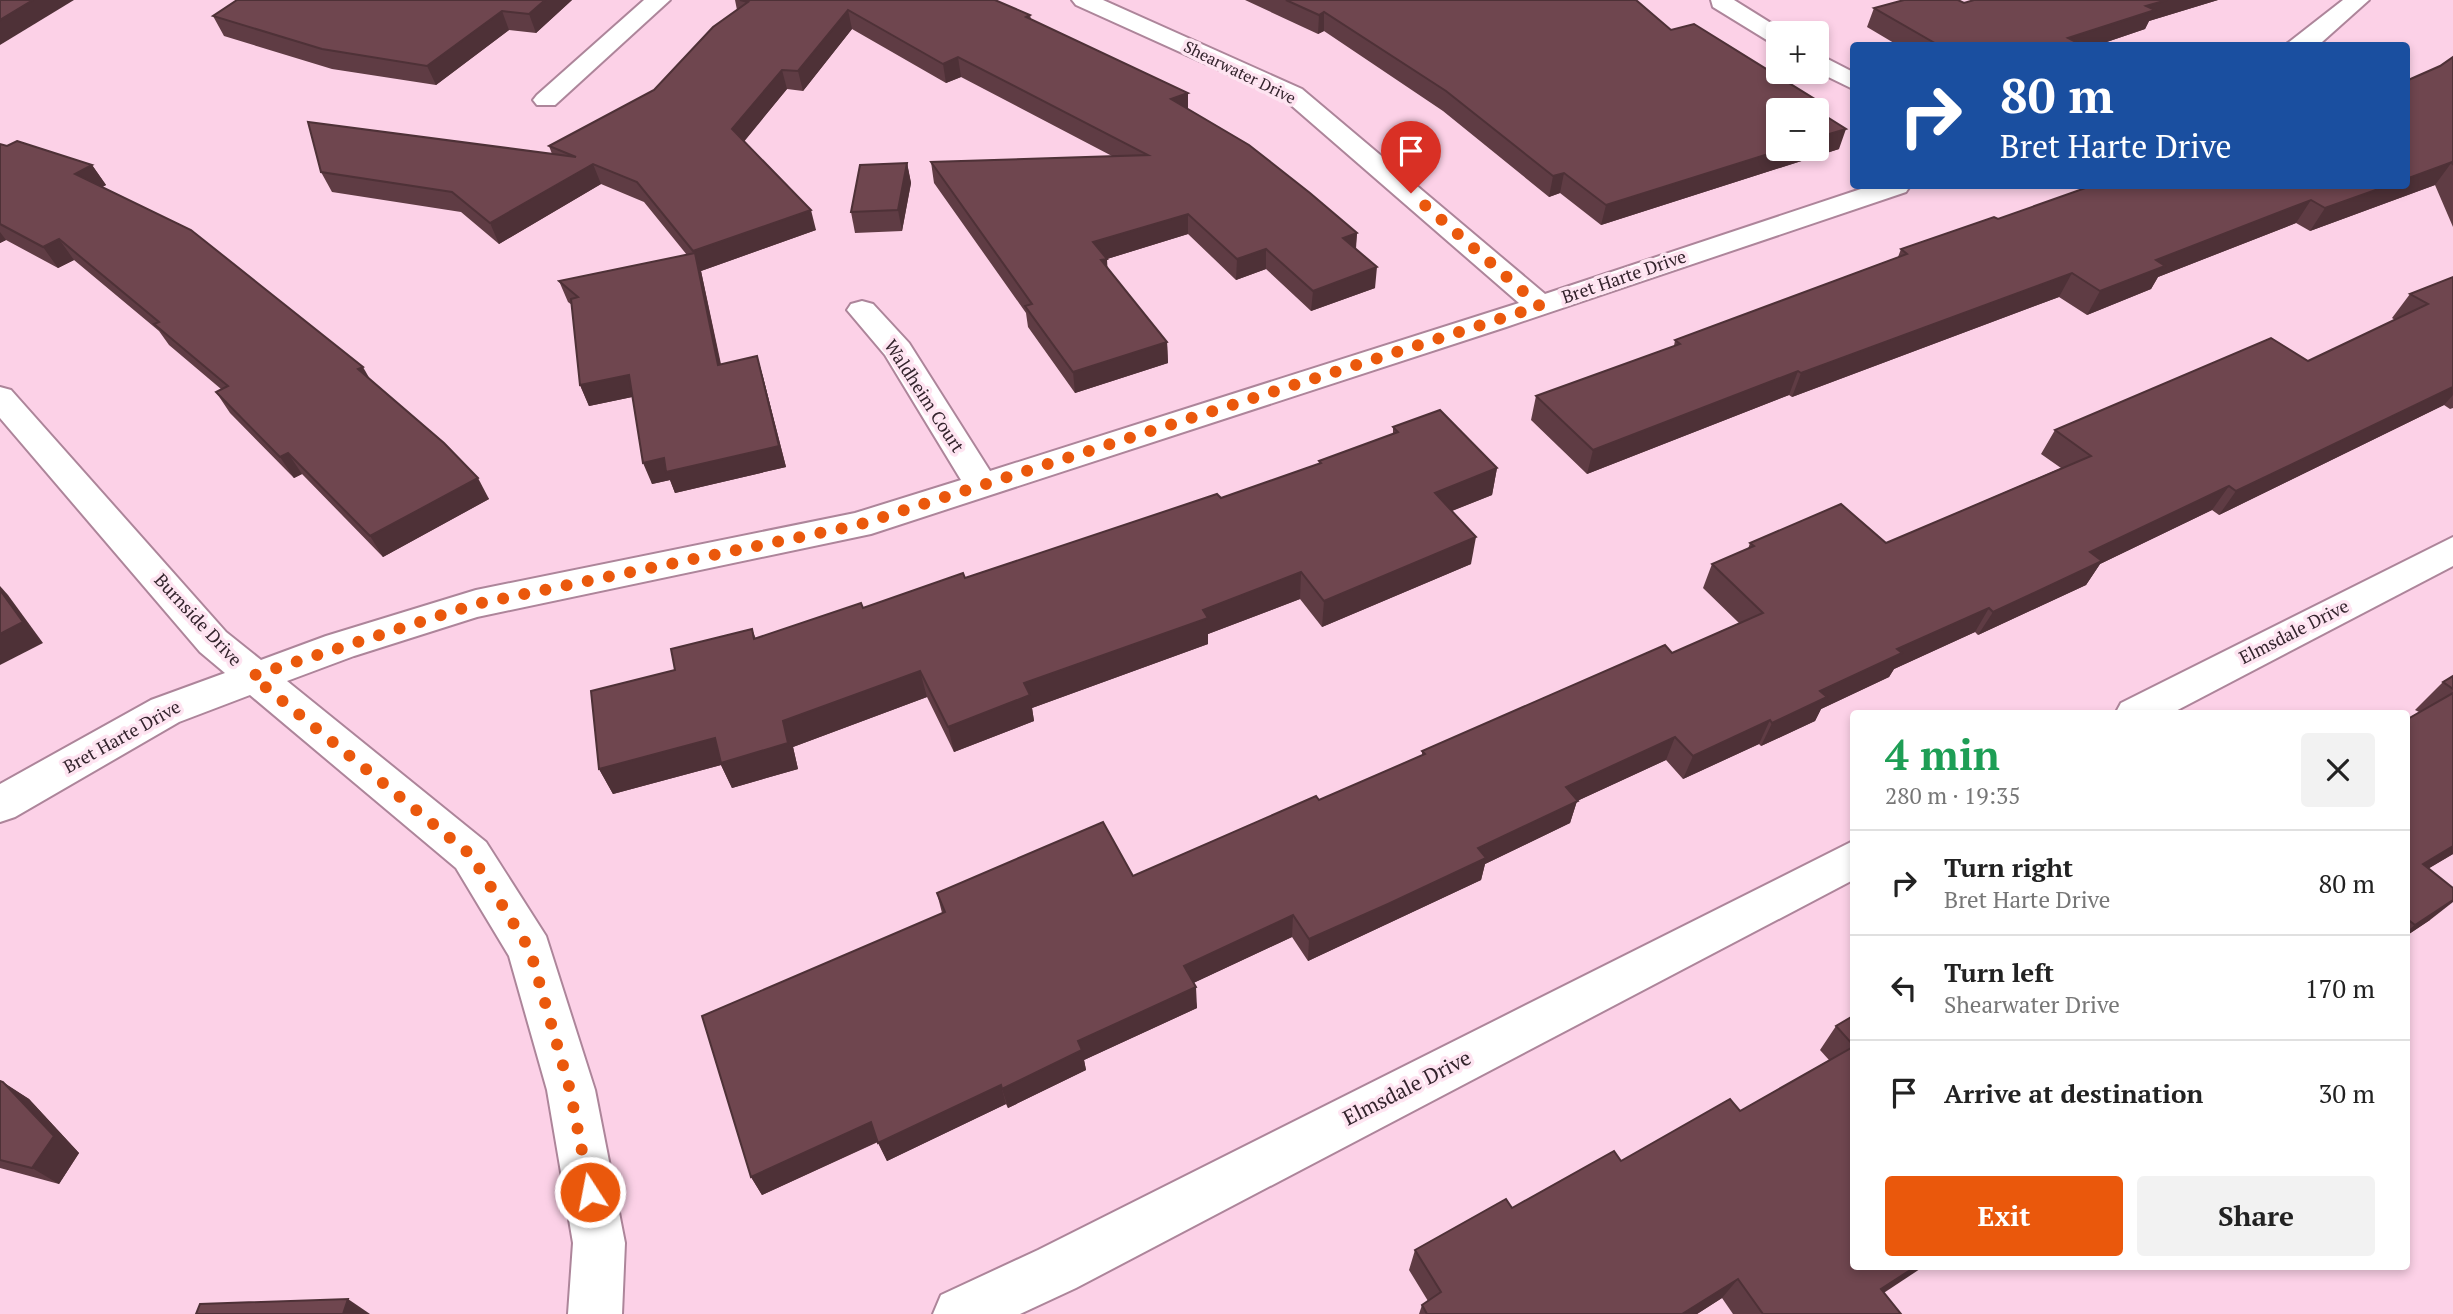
<!DOCTYPE html>
<html lang="en">
<head>
<meta charset="utf-8">
<style>
	body { margin:0; font-family:"PT Serif",serif; background:#f2f2f2; color:#222; height:100vh; display:flex; flex-direction:column; font-size:26px; white-space:nowrap }
	* { box-sizing:border-box; margin:0 }
	p { font-size:23px; color:#767676 }
	.icon { flex:none; width:38px; height:38px; fill:none; stroke:currentColor; stroke-width:2; stroke-linecap:round; stroke-linejoin:round }
	.map { position:relative; flex:1; overflow:hidden }
	.details { position:absolute; left:1850px; top:710px; width:560px; height:560px; display:flex; flex-direction:column; background:#fff; border-radius:7px; box-shadow:0 4px 10px #0003 }
	.details>* { flex:none }
	.guide { position:absolute; left:1850px; top:42px; width:560px; height:147px; border-radius:7px; box-shadow:0 4px 10px #0003; background:#1a4fa0; color:#fff; overflow:hidden }
	.controls { position:absolute; left:1766px; top:21px; display:grid; gap:14px }
	.controls a { display:grid; place-items:center; width:63px; height:63px; border-radius:7px; background:#fff; box-shadow:0 4px 10px #0003; font-size:35px }
	.pin { position:absolute; display:grid; place-items:center; width:60px; height:60px; color:#fff; margin:-72px -30px; border-radius:50% 50% 50% 0; rotate:-45deg; box-shadow:0 0 7px #0007 }
	.pin .icon { rotate:45deg }
	.me { position:absolute; width:77px; margin:-38px; rotate:349deg; stroke-linejoin:round; filter:drop-shadow(0 0 5px #0008) }
	.turn { display:flex; align-items:center; gap:24px; height:147px; padding:0 35px; font-size:32px }
	.turn .icon { width:91px; height:91px; stroke-width:2.5 }
	.turn b { display:block; font-size:49px; line-height:60px }
	.round { display:grid; place-items:center; flex:none; width:74px; height:74px; border-radius:7px; background:#f2f2f2 }
	.overview { display:flex; align-items:center; justify-content:space-between; height:119px; padding:0 35px }
	h1 { font-size:42px; font-weight:700; line-height:52px; color:#1e9e55 }
	.action { display:flex; gap:14px; margin-top:auto; padding:14px 35px }
	.action a { flex:1; height:80px; border-radius:7px; background:#ea580c; color:#fff; font-size:28px; font-weight:700; line-height:80px; text-align:center }
	.action a+a { background:#f2f2f2; color:#222 }
	ul { padding:0; list-style:none }
	li { display:flex; align-items:center; gap:21px; height:105px; padding:0 35px; border-top:2px solid #e0e0e0 }
	li div { flex:1 }
	li b { display:block; font-size:26px }
	li em { font-style:normal }
	.map>svg:first-child { display:block }
	.lines { fill:none; stroke-linecap:round; stroke-linejoin:round }
	.minor-casing { stroke:#ad859a; stroke-width:4 }
	.minor { fill:#fff; fill-rule:evenodd }
	.wall { fill:#5f3c44 }
	.shaded-wall { fill:#4e3137 }
	.building { fill:#6f464f; stroke:#4e3137; stroke-width:2 }
	.route { stroke:#ea580c; stroke-width:12; stroke-dasharray:0 21.6 }
	.labels { text-anchor:middle; stroke-width:7; stroke-linejoin:round; paint-order:stroke }
	.far-street-label { font-size:16px; fill:#33232c; stroke:#fee4f1 }
	.street-label { font-size:18px; fill:#33232c; stroke:#fee4f1 }
	.near-street-label { font-size:21px; fill:#33232c; stroke:#fee4f1 }
</style>
</head>
<body>
<div class="map">
<svg width="2453" height="1314" viewBox="0 0 2453 1314">
	<rect width="100%" height="100%" fill="#fcd1e7"/>
	<g class="lines">
		<defs>
			<g id="minor">
				<polygon points="644,0 670,0 555,105 537,105 533,100 537,95"/>
				<polygon points="1072,0 1103,0 1302,89 1545,294 1870,186 1910,186 1906,192 1506,327 871,534 477,617 354,656 287,681 486,842 546,936 595,1090 625,1243 622,1314 568,1314 573,1243 547,1090 509,956 456,868 250,695 179,722 15,817 0,822 0,784 151,700 225,673 200,652 0,418 0,387 11,390 226,632 261,660 326,636 476,590 855,513 961,480 885,355 847,310 851,304 862,301 873,304 909,343 990,471 1519,303 1284,99 1076,5"/>
				<polygon points="1711,0 1734,0 1787,33 1778,33 1778,44 1770,42 1713,7"/>
				<polygon points="2343,0 2369,0 2322,42 2316,46 2284,46"/>
				<polygon points="1816,53 1853,72 1853,89 1816,71"/>
				<polygon points="2453,537 2453,566 2170,714 2115,714 2121,703"/>
				<polygon points="1853,841 1853,880 1076,1288 1020,1314 933,1314 941,1295 1038,1250"/>
			</g>
		</defs>
		<use href="#minor" class="minor-casing"/>
		<use href="#minor" class="minor"/>
	</g>
	<g class="wall">
		<polygon points="237,0 572,0 536,33 509,30 436,85 332,69 224,36 213,16"/>
		<polygon points="735,0 995,0 1030,15 1031,19 1188,109 1357,233 1356,249 1375,288 1311,311 1266,269 1236,280 1188,234 1107,259 1107,268 1167,342 1168,363 1075,393 1028,327 1026,313 934,183 931,162 1112,156 961,77 946,83 852,29 803,91 787,89 744,141 816,230 701,271 721,364 757,356 763,377 786,467 675,493 670,480 652,484 632,397 589,406 580,385 572,305 568,302 559,281 687,255 644,202 601,184 499,244 461,212 332,192 321,172 552,154 549,146 654,90 737,10"/>
		<polygon points="1245,0 1636,0 1671,30 1813,98 1810,106 1839,149 1601,225 1560,193 1549,197 1443,111 1324,31 1318,34"/>
		<polygon points="1974,0 2218,0 2149,21 2145,29 2095,46 1899,46 1867,27 1874,8 1964,3"/>
		<polygon points="2453,57 2453,227 2435,185 2310,231 2296,223 2158,277 2151,289 2087,315 2059,297 1792,397 1789,395 1587,474 1531,420 1536,396 1674,346 1675,340 1898,257 1901,249 1998,219 2406,186 2440,66"/>
		<polygon points="0,144 92,165 106,185 102,187 370,380 489,499 383,557 302,474 294,478 230,413 216,392 221,389 169,345 159,331 74,260 58,268 6,240 0,243"/>
		<polygon points="907,163 911,183 902,231 855,233 851,212"/>
		<polygon points="2453,277 2453,408 2450,409 2444,405 2219,515 2212,510 2100,564 2086,585 1978,635 1975,632 1894,669 1889,677 1821,709 1815,721 1761,746 1759,744 1683,779 1666,760 1577,801 1570,823 1485,864 1481,880 1308,961 1292,937 1193,983 1197,1008 1084,1060 1086,1070 1008,1108 1006,1104 887,1161 878,1142 762,1195 751,1177 942,913 937,893 1133,876 1319,800 1422,755 1422,751 1672,653 1739,623 1703,588 1712,564 1748,549 1750,543 1886,543 2061,468 2041,454 2055,430 2308,361 2395,320 2392,318 2410,294"/>
		<polygon points="1393,427 1497,468 1492,495 1452,511 1471,564 1322,627 1300,599 1208,634 1208,644 1032,708 1034,721 954,752 927,697 793,747 798,769 732,788 721,765 613,794 599,769 752,629 756,639 965,578 1221,498 1319,464 1319,461 1393,434"/>
		<polygon points="2453,676 2453,854 2429,868 2430,920 2406,936 2406,720 2419,712 2415,710 2443,682"/>
		<polygon points="1853,1016 1884,1293 1901,1314 1733,1314 1722,1298 1697,1314 1419,1314 1422,1305 1428,1301 1409,1270 1415,1250 1740,1111 1829,1060 1820,1050 1836,1026"/>
		<polygon points="0,1081 29,1099 79,1153 59,1184 0,1168"/>
	</g>
	<g class="shaded-wall">
		<polygon points="33,0 74,0 0,45 0,20"/>
		<polygon points="545,0 572,0 536,33 529,14"/>
		<polygon points="2167,0 2218,0 2149,21 2145,29 2095,46 2065,46 2068,38 2146,6"/>
		<polygon points="848,10 852,29 803,91 798,71"/>
		<polygon points="502,11 509,30 436,85 427,66"/>
		<polygon points="1324,12 1324,31 1318,34 1319,15"/>
		<polygon points="958,57 961,77 946,83 943,64"/>
		<polygon points="782,70 787,89 738,149 732,129"/>
		<polygon points="1188,93 1188,112 1171,99"/>
		<polygon points="1813,98 1809,110 1802,101"/>
		<polygon points="1846,129 1839,149 1601,225 1606,205 1784,149 1816,149 1816,138"/>
		<polygon points="2452,162 2435,185 2310,231 2325,208 2387,186 2406,186 2406,179"/>
		<polygon points="907,163 911,183 902,231 898,210"/>
		<polygon points="593,164 601,184 499,244 490,223"/>
		<polygon points="92,165 106,185 89,194 75,174"/>
		<polygon points="1564,173 1560,193 1549,197 1553,176"/>
		<polygon points="2311,200 2296,223 2158,277 2151,289 2087,315 2100,291 2156,260"/>
		<polygon points="811,210 816,230 701,271 725,386 718,365 698,264 693,251"/>
		<polygon points="1188,214 1188,234 1107,259 1108,279 1093,242"/>
		<polygon points="0,232 6,240 0,243"/>
		<polygon points="1357,233 1355,253 1343,238"/>
		<polygon points="59,239 74,260 58,268 43,247"/>
		<polygon points="1266,249 1266,269 1236,280 1237,259"/>
		<polygon points="1377,267 1375,288 1311,311 1313,291"/>
		<polygon points="2072,273 2059,297 1792,397 1801,373"/>
		<polygon points="1167,342 1168,363 1075,393 1073,372"/>
		<polygon points="757,356 763,377 786,467 675,493 670,480 652,484 643,463"/>
		<polygon points="363,367 375,388 358,369"/>
		<polygon points="1798,371 1789,395 1587,474 1593,450"/>
		<polygon points="629,375 637,396 589,406 580,385"/>
		<polygon points="2453,387 2453,395 2444,405 2219,515 2236,491"/>
		<polygon points="288,453 302,474 294,478 280,457"/>
		<polygon points="1497,468 1492,495 1431,519 1435,493"/>
		<polygon points="478,478 489,499 383,557 370,536"/>
		<polygon points="2229,486 2212,510 2100,564 2086,585 1978,635 1993,612 2090,552"/>
		<polygon points="1476,537 1471,564 1322,627 1324,601"/>
		<polygon points="1301,572 1300,599 1208,634 1208,644 1032,708 1034,721 954,752 948,727 1024,683 1203,610"/>
		<polygon points="0,586 8,595 43,643 0,665"/>
		<polygon points="1989,608 1975,632 1894,669 1889,677 1821,709 1815,721 1761,746 1772,723 1820,691 1897,649"/>
		<polygon points="920,671 927,697 793,747 798,769 732,788 721,765 613,794 599,769 715,738 783,721"/>
		<polygon points="1770,720 1759,744 1683,779 1693,756"/>
		<polygon points="1675,737 1666,760 1577,801 1570,823 1485,864 1481,880 1308,961 1309,939 1478,848 1566,787"/>
		<polygon points="2453,846 2453,854 2406,882 2423,864"/>
		<polygon points="2453,900 2453,902 2430,920 2406,936 2406,932 2415,925"/>
		<polygon points="1293,915 1292,937 1185,987 1184,966"/>
		<polygon points="1196,987 1197,1008 1084,1060 1086,1070 1008,1108 1002,1089 1078,1041"/>
		<polygon points="3,1082 29,1099 79,1153 59,1184 32,1168"/>
		<polygon points="1001,1085 1006,1104 887,1161 878,1143"/>
		<polygon points="871,1122 879,1141 762,1195 751,1177"/>
		<polygon points="1915,1267 1923,1267 1861,1308 1881,1289"/>
		<polygon points="1738,1279 1722,1298 1697,1314 1682,1314"/>
		<polygon points="348,1299 370,1314 343,1314"/>
	</g>
	<g class="building">
		<polygon points="0,0 33,0 0,20"/>
		<polygon points="237,0 545,0 529,14 502,11 427,66 322,49 213,16"/>
		<polygon points="740,0 995,0 1030,15 1026,17 1188,93 1171,99 1249,145 1310,193 1357,233 1343,238 1377,267 1313,291 1266,249 1237,259 1188,214 1093,242 1107,259 1101,260 1167,342 1073,372 1025,306 1032,304 931,162 1148,155 958,57 943,64 848,10 798,71 782,70 732,129 811,210 693,251 637,182 593,164 490,223 452,192 321,172 308,122 576,157 549,146 654,90 713,27 748,2"/>
		<polygon points="1286,0 1636,0 1671,30 1694,24 1813,98 1802,101 1816,110 1778,110 1778,149 1784,149 1606,205 1564,173 1553,176 1446,91 1324,12 1319,15"/>
		<polygon points="1904,0 1958,0 1964,3 1974,0 2167,0 2146,6 2155,10 2068,38 2084,46 1940,46 1874,8"/>
		<polygon points="2453,57 2453,165 2452,162 2406,179 2406,81 2440,66"/>
		<polygon points="1816,110 1846,129 1816,138"/>
		<polygon points="17,141 92,165 75,174 191,230 363,367 358,369 444,443 478,478 370,536 288,453 280,457 216,392 228,386 154,324 159,322 59,239 43,247 0,224 0,144 7,146"/>
		<polygon points="907,163 898,210 851,212 860,165"/>
		<polygon points="2091,186 2387,186 2325,208 2311,200 2156,260 2165,266 2100,291 2072,273 1801,373 1798,371 1593,450 1536,396 1680,344 1675,340 1907,254 1901,249 1994,217 1998,219"/>
		<polygon points="695,253 718,365 757,356 779,446 666,472 664,458 643,463 629,375 580,385 571,299 578,297 559,281"/>
		<polygon points="2453,277 2453,387 2236,491 2229,486 2090,552 2102,561 1993,612 1989,608 1897,649 1902,653 1820,691 1827,697 1772,723 1770,720 1693,756 1675,737 1566,787 1578,801 1478,848 1486,858 1388,904 1309,939 1293,915 1184,966 1196,987 1078,1041 1082,1050 1002,1089 1001,1085 878,1143 871,1122 751,1177 702,1016 945,912 937,893 1103,822 1133,876 1316,796 1319,800 1425,754 1422,751 1665,645 1672,653 1763,613 1712,564 1754,546 1750,543 1841,504 1886,543 2091,456 2055,430 2271,338 2308,361 2428,304 2410,294"/>
		<polygon points="1440,410 1497,468 1435,493 1476,537 1324,601 1301,572 1203,610 1208,618 1024,683 1030,695 948,727 920,671 783,721 788,743 721,763 715,738 599,769 591,691 675,670 671,649 752,629 754,639 861,603 863,608 963,573 965,578 1217,494 1221,498 1321,463 1319,461 1398,432 1393,427"/>
		<polygon points="0,590 23,622 0,634"/>
		<polygon points="2453,676 2453,689 2443,682"/>
		<polygon points="2453,693 2453,846 2423,864 2453,888 2453,900 2415,925 2406,918 2406,720"/>
		<polygon points="1853,1016 1853,1045 1836,1026"/>
		<polygon points="1853,1047 1853,1267 1915,1267 1881,1289 1901,1314 1763,1314 1738,1279 1682,1314 1427,1314 1422,1305 1441,1292 1415,1250 1506,1199 1512,1208 1614,1151 1621,1161 1730,1099 1740,1111"/>
		<polygon points="0,1081 3,1082 54,1136 32,1168 0,1160"/>
		<polygon points="348,1299 343,1314 196,1314 200,1304"/>
	</g>
	<g class="lines">
		<polyline class="route" points="590,1192 570,1090 530,950 471,855 252,676 476,604 858,525 1540,306 1411,193"/>
	</g>
	<g class="labels">
		<g class="far-street-label">
			<text transform="translate(1240 72) rotate(26)" y="6">Shearwater Drive</text>
		</g>
		<g class="street-label">
			<text transform="translate(1624 277) rotate(-19)" y="6">Bret Harte Drive</text>
			<text transform="translate(924 396) rotate(57)" y="6">Waldheim Court</text>
			<text transform="translate(198 620) rotate(47)" y="6">Burnside Drive</text>
			<text transform="translate(2294 632) rotate(-27)" y="6">Elmsdale Drive</text>
			<text transform="translate(122 737) rotate(-29)" y="6">Bret Harte Drive</text>
		</g>
		<g class="near-street-label">
			<text transform="translate(1407 1088) rotate(-27)" y="7">Elmsdale Drive</text>
		</g>
	</g>
</svg>
<div class="controls">
<a>+</a>
<a>−</a>
</div>
<div class="pin" style="left:1411px;top:193px;background:#d93025"><svg class="icon" aria-label="arrive" viewBox="0 0 24 24"><path d="M6 21V4h12l-3 4 3 4H6"/></svg></div>
<svg class="me" style="left:590px;top:1192px" viewBox="-20 -20 40 40"><circle r="17" fill="#ea580c" stroke="#fff" stroke-width="3"/><path d="M0-11L8 9 0 5-8 9z" fill="#fff"/></svg>
<div class="guide">
<div class="turn"><svg class="icon" aria-label="right" viewBox="0 0 24 24"><path d="M7 20v-9h11M14 6l5 5-5 5"/></svg><div><b>80 m</b>Bret Harte Drive</div></div>
</div>
<section class="details">
<div class="overview"><div><h1>4 min</h1><p>280 m · 19:35</p></div><a class="round"><svg class="icon" aria-label="close" viewBox="0 0 24 24"><path d="M6 6l12 12M18 6L6 18"/></svg></a></div>
<ul>
<li><svg class="icon" aria-label="right" viewBox="0 0 24 24"><path d="M7 20v-9h11M14 6l5 5-5 5"/></svg><div><b>Turn right</b><p>Bret Harte Drive</p></div><em>80 m</em></li>
<li><svg class="icon" aria-label="left" viewBox="0 0 24 24"><path d="M17 20v-9H6M10 6l-5 5 5 5"/></svg><div><b>Turn left</b><p>Shearwater Drive</p></div><em>170 m</em></li>
<li><svg class="icon" aria-label="arrive" viewBox="0 0 24 24"><path d="M6 21V4h12l-3 4 3 4H6"/></svg><div><b>Arrive at destination</b></div><em>30 m</em></li>
</ul>
<div class="action"><a>Exit</a><a>Share</a></div>
</section>
</div>
</body>
</html>
